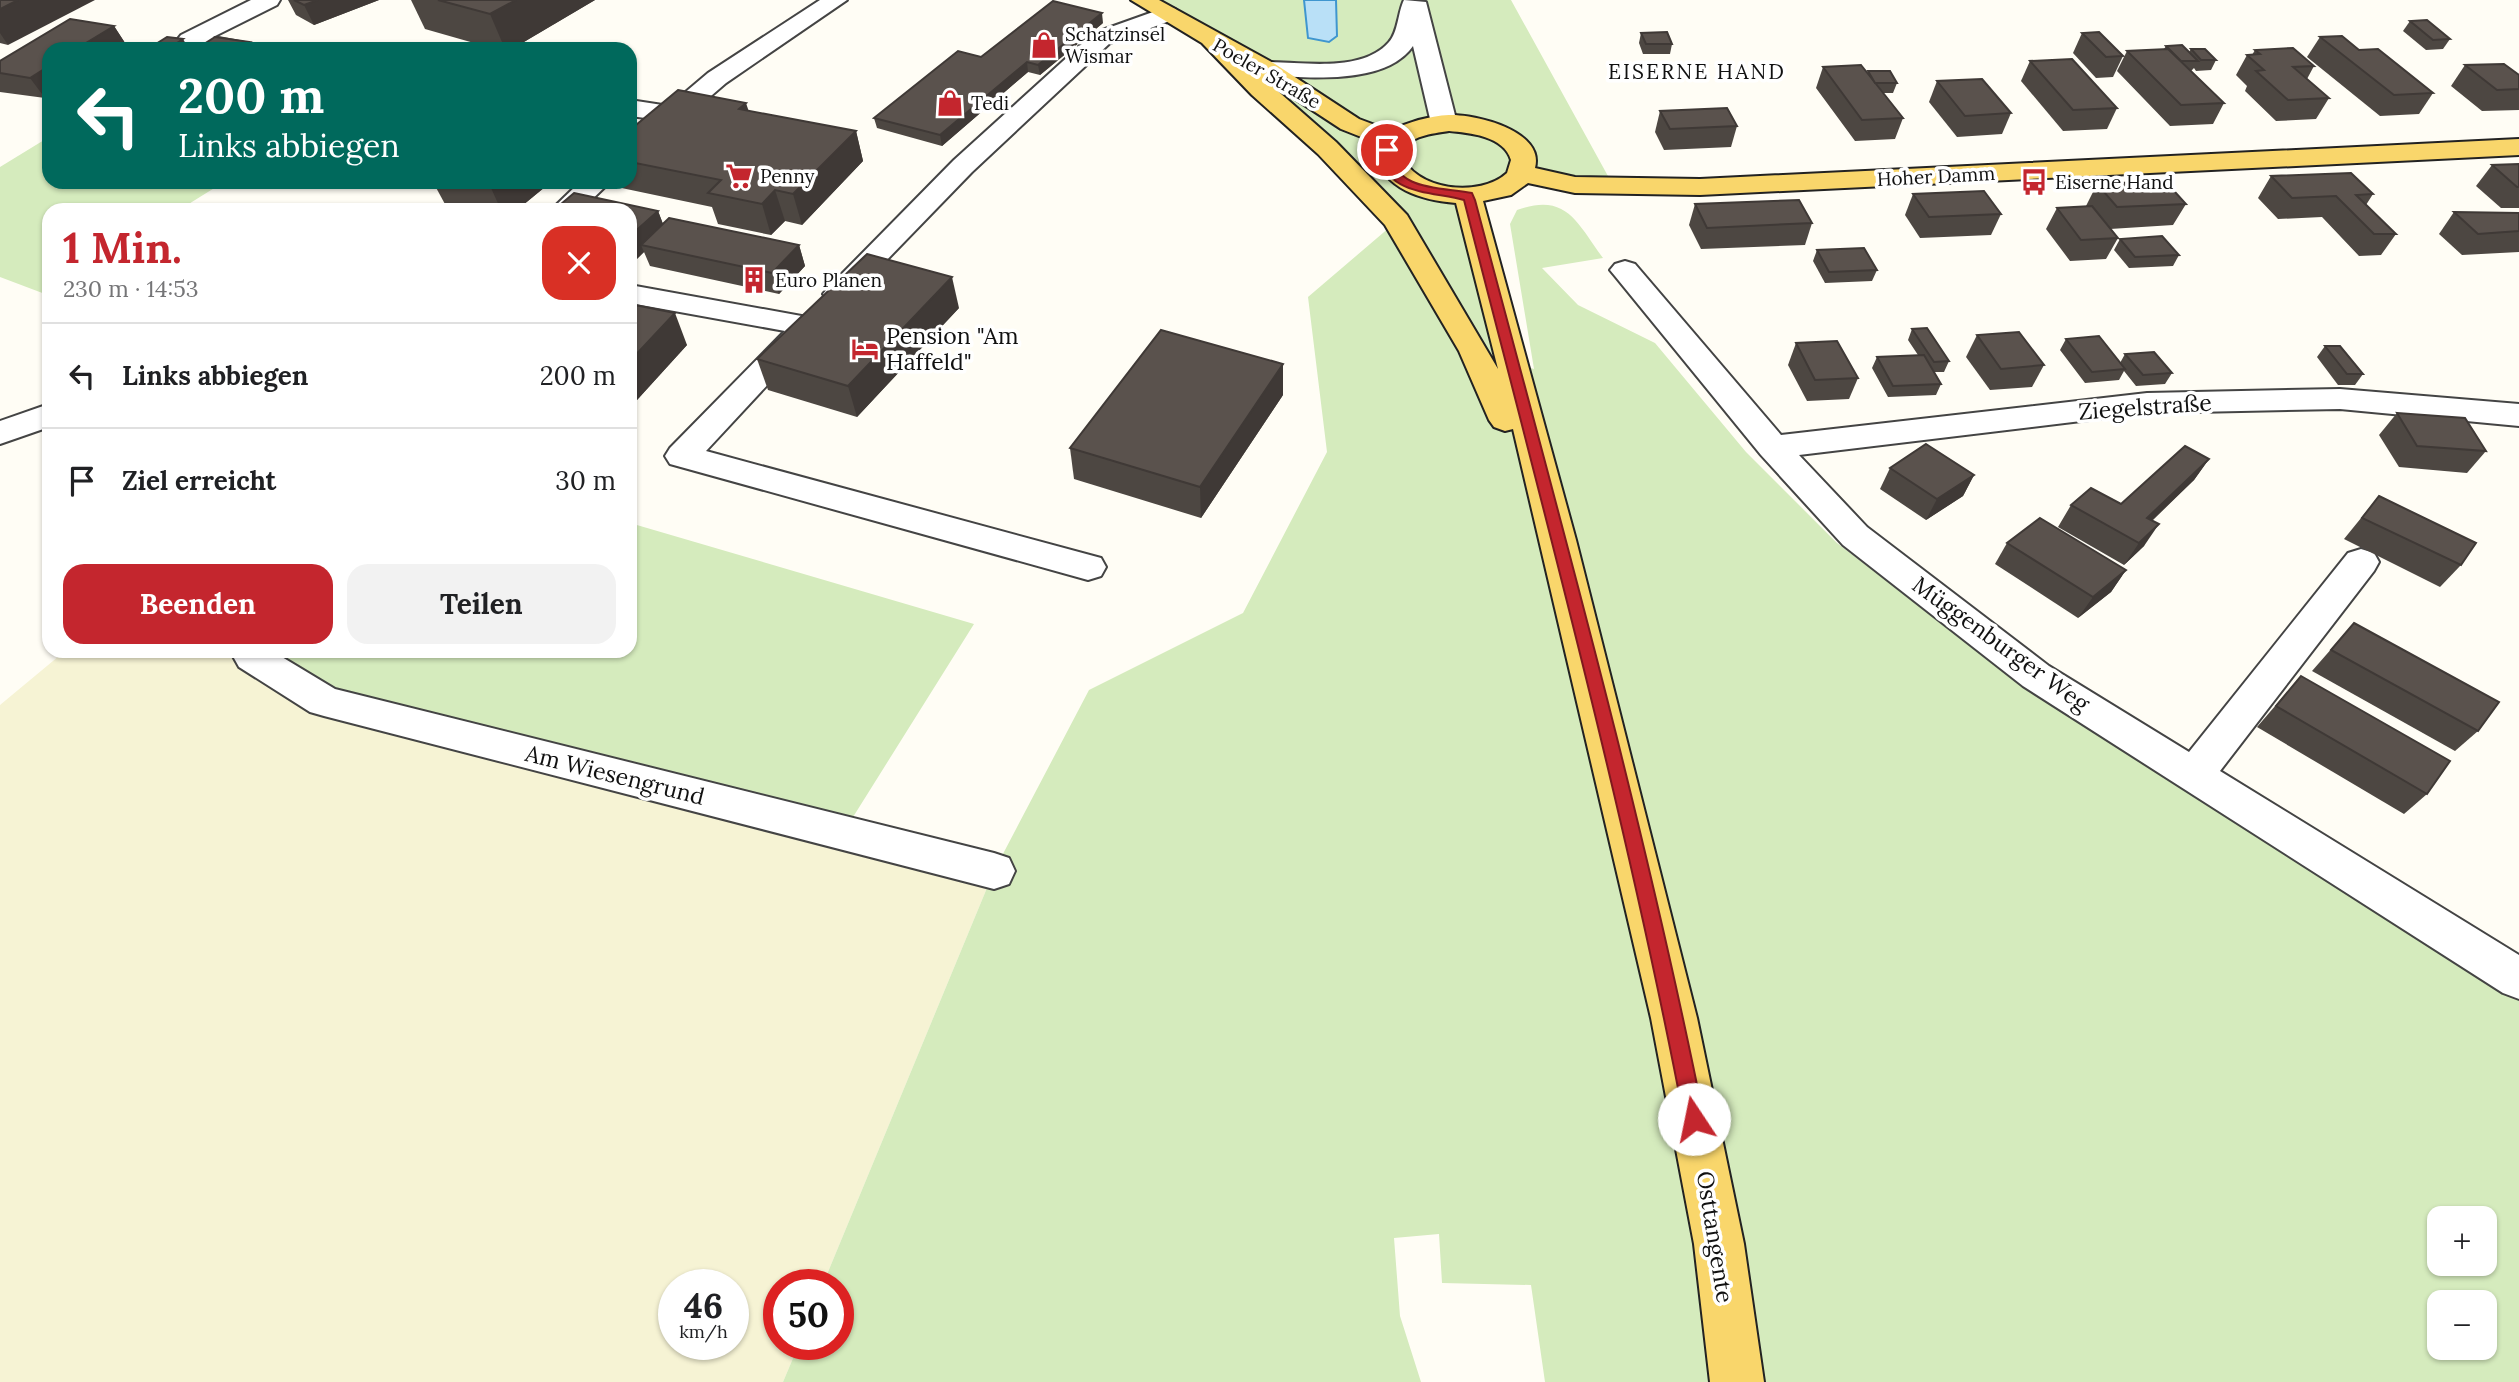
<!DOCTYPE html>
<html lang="de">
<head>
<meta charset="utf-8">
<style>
	body { margin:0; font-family:Lora,serif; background:#f2f2f2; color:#202124; height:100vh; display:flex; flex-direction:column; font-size:26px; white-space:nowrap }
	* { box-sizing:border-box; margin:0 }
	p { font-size:23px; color:#757577 }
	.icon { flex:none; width:38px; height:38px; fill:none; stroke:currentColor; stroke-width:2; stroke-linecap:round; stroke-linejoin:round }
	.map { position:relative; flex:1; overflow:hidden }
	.sheet { position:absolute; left:42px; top:203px; width:595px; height:455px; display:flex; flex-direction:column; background:#fff; border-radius:21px; box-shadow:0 2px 5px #0004 }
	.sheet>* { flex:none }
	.banner { position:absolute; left:42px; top:42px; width:595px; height:147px; border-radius:21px; box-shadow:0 2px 5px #0004; background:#00695c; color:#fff; overflow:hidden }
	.tools { position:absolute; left:2427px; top:1206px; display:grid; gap:14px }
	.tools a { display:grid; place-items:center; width:70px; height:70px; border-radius:14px; background:#fff; box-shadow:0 2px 5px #0004; font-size:35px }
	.speed { position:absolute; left:658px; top:1269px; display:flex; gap:14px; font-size:35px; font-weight:700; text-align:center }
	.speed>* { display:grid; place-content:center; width:91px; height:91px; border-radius:50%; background:#fff; box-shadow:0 2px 5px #0004; line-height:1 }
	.speed small { font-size:18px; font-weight:400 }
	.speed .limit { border:10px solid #d22; background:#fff; color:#111 }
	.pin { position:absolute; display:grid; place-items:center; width:60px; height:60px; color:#fff; margin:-30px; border:4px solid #fff; border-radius:50%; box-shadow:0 2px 7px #0007 }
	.me { position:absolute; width:77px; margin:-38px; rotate:349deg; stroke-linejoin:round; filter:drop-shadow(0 0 5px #0008) }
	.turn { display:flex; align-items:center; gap:24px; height:147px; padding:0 21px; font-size:32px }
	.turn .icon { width:91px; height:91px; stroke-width:2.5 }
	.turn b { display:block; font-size:49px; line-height:60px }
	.round { display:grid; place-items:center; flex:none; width:74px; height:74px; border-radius:21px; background:#f2f2f2 }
	.headline { display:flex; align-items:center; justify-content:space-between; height:119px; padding:0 21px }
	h1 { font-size:42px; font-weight:700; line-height:52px; color:#c4262e }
	.button { display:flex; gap:14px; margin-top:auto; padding:14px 21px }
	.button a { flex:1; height:80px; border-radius:21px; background:#c4262e; color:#fff; font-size:28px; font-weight:700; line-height:80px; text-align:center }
	.button a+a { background:#f2f2f2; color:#202124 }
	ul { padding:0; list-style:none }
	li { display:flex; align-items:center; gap:21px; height:105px; padding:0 21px; border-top:2px solid #e0e0e0 }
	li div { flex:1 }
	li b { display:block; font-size:26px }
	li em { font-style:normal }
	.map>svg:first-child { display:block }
	.farmland { fill:#f6f3d4; fill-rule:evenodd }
	.green { fill:#d5ebbd; fill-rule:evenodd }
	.water { fill:#b9e0f7; stroke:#3f96cf; stroke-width:2 }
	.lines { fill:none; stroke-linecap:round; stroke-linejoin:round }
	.minor-casing { stroke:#444; stroke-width:4 }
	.major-casing { stroke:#222; stroke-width:4 }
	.minor { fill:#fff; fill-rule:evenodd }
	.major { fill:#f9d66b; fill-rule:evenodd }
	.wall { fill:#4d4742 }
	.shaded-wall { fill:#3f3936 }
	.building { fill:#5a524d; stroke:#3f3936; stroke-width:2 }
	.route { fill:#c4262e; stroke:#7f191e; stroke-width:2 }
	.labels { text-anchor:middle; stroke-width:7; stroke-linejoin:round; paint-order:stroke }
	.far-poi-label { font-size:19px; fill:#111; stroke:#fff; text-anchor:start }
	.far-street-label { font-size:19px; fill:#111; stroke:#fff }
	.far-neighbourhood-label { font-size:21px; letter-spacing:2px; fill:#111; stroke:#fff }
	.poi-label { font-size:23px; fill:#111; stroke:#fff; text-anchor:start }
	.street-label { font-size:23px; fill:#111; stroke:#fff }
</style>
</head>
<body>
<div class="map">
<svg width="2519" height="1382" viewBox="0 0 2519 1382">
	<rect width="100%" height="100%" fill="#fffdf5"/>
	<path class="farmland" d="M65,651H249L994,871L823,1284H779V1344H799L783,1382H0V705ZM674,1284H733V1344H674Z"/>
	<g class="green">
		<path d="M1142,0H1511L1614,187L1532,175L1470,200L1509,361L1534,369L1510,224L1517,210C1567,192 1577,223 1603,258L1542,268L1578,305L1655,343L1746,452L1837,543L2026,687L2519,1000V1382H1545L1531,1285L1442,1283L1439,1234L1394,1238L1400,1316L1421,1382H783L799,1344H838V1284H823L994,871L1089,690L1243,613L1327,452L1308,297L1397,221L1213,42ZM2440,1218H2485V1264H2440ZM2440,1302H2485V1348H2440Z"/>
		<polygon points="49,137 49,182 224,182 179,210 49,210 49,291 45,294 0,277 0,167"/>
		<polygon points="630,523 974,624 843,833 324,701 249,651 630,651"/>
	</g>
	<polygon class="water" points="1304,0 1336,0 1337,36 1329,42 1308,38"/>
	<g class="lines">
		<defs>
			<g id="minor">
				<polygon points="251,0 280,0 277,5 213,37 250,44 253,49 200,49 181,45 177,40 181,35"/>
				<polygon points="820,0 847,0 726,83 639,158 630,160 630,139 653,119 630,116 630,100 669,106 708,73"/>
				<path d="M1404,0L1426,2L1457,123L1453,128H1435L1431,123L1413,46C1385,86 1308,77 1266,76L1257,74L1254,69L1257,64L1266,62C1303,62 1362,73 1389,42C1398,33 1398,12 1404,0Z"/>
				<polygon points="1167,7 1175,9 1179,14 1175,19 1110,43 972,172 848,300 838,303 828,300 823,294 828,288 954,160 1094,33"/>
				<polygon points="580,182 610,182 581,210 551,210"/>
				<polygon points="1625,261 1635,264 1781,435 2147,393 2340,389 2519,404 2519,426 2340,409 2147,413 1799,455 1867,527 2049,666 2189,752 2348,553 2361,549 2374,553 2379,562 2374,571 2220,771 2519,955 2519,999 2503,993 2023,686 1843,545 1761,455 1615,276 1610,270 1615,264"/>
				<polygon points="630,285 807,317 818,319 822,326 706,451 1101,558 1106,567 1101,576 1088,580 670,464 665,456 670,448 785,331 630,303"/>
				<polygon points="49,404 49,427 0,444 0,421"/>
				<polygon points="230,651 272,651 335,689 994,853 1009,858 1015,871 1009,884 994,889 324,716 310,712 239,667"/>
			</g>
			<path id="major" d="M1131,0H1159L1275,64L1359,119L1391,131C1408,122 1429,116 1449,115C1476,114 1545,131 1535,168L1575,177L1700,179L2519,139V155L1700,195L1575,193L1528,183L1511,195L1483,201L1576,540L1697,1018L1744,1244L1764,1382H1710L1694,1244L1651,1018L1513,429L1505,431L1494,427L1489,420L1459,351L1385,225L1318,154L1252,95L1202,43ZM1263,78L1341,129L1379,144L1374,153C1385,190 1421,200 1456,203L1498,369L1407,215L1336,142ZM1449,131C1470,133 1504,136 1511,160L1507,173C1480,198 1413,191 1401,153C1410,135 1431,134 1449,131Z"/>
		</defs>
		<use href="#minor" class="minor-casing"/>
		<use href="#major" class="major-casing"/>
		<use href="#minor" class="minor"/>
		<use href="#major" class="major"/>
	</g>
	<g class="wall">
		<polygon points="0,0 8,45 0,43"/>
		<polygon points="288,0 379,0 314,25 296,15"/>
		<polygon points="411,0 595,0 512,49 495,49 425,29"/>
		<polygon points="70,19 114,26 127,46 122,49 49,49 49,96 45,98 0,92 0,61"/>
		<polygon points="2410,21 2450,39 2443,49 2426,50 2403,31"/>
		<polygon points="1103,23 1040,75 1028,72 942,146 877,128 874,118 981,57"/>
		<polygon points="1641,33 1672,44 1670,54 1643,54 1639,43"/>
		<polygon points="2082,33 2123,56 2113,77 2096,78 2073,53"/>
		<polygon points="2320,37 2359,50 2433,93 2419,114 2380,116 2307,57"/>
		<polygon points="2166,46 2189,52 2191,49 2216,60 2211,70 2196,71 2194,68 2191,71 2224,103 2213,124 2170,126 2117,71 2127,51 2164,49"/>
		<polygon points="2255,50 2314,66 2307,79 2329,98 2316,119 2276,121 2245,91 2247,86 2236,75 2247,55 2252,55"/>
		<polygon points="2030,61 2117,108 2107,129 2063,131 2021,81"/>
		<polygon points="2465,65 2519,75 2519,110 2482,111 2451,86"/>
		<polygon points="1823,67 1868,73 1868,71 1897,83 1893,93 1883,93 1903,118 1895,139 1855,141 1816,88"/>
		<polygon points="1937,81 2011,113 2002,134 1957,137 1929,102"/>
		<polygon points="749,111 856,131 863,161 802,225 785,221 771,235 718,224 712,207 612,186 610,182 630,182 630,130"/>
		<polygon points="1660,111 1737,126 1731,147 1664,150 1655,132"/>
		<polygon points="2519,164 2519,208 2501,208 2476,186 2492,165"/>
		<polygon points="2271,176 2373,194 2366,205 2396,234 2381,255 2359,256 2322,217 2278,219 2258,198"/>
		<polygon points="371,182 401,182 395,187"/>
		<polygon points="433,182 551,182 517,210 462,210 446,206"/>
		<polygon points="2097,184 2186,204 2173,225 2110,229 2118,238 2106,259 2070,261 2046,229 2057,208 2087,207 2086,206"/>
		<polygon points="1913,194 2001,214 1991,235 1920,238 1905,215"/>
		<polygon points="1695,204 1812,223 1805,245 1701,249 1689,225"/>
		<polygon points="630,210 658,211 663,224 799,245 805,266 779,294 650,266 644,252 630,265"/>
		<polygon points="2454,212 2519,213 2519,252 2462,255 2439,234"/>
		<polygon points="2120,239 2179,255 2173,266 2129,268 2114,250"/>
		<polygon points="1817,250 1877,270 1872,281 1825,283 1813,261"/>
		<polygon points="630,304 687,345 637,400 630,398"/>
		<polygon points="959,308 857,417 768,390 757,359"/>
		<polygon points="1912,329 1949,361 1944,372 1934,372 1941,384 1936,395 1888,397 1872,368 1877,357 1918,355 1908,340"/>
		<polygon points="1977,335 2044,365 2032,387 1990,390 1966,357"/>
		<polygon points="2066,339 2120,363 2125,354 2172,373 2165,384 2136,386 2124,371 2119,380 2085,383 2060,350"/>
		<polygon points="1796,343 1858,378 1849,399 1807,401 1788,365"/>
		<polygon points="2325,346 2363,374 2355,385 2338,385 2317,357"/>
		<polygon points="1283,395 1201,518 1074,479 1070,448"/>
		<polygon points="2397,413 2486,451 2467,473 2399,467 2379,435"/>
		<polygon points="2209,459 2194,480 2152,521 2144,546 2124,565 2058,527 2071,505 2121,504"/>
		<polygon points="1890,468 1974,475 1963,496 1926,520 1880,489"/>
		<polygon points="2379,496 2461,565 2440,587 2344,539"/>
		<polygon points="2007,543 2126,570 2111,592 2078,618 1995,564"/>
		<polygon points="2354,623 2478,731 2455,751 2312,671"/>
		<polygon points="2301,676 2427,794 2404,814 2257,727"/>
	</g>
	<g class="shaded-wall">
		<polygon points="18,0 95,0 8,45 0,33 0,9"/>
		<polygon points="318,0 379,0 314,25 304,5"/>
		<polygon points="516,0 595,0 512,49 505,49 490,14"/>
		<polygon points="1102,13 1103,23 1040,75 1038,65"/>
		<polygon points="114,26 127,46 122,49 76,49"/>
		<polygon points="183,39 189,49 168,49"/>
		<polygon points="250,42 255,49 239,49"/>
		<polygon points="1027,62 1028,72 942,146 940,135"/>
		<polygon points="49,66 49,96 45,98 30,78"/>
		<polygon points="746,103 756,133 739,109"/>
		<polygon points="856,131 863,161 802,225 793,194"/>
		<polygon points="392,182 401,182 395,187"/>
		<polygon points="499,182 551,182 517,210 501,210 491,188"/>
		<polygon points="775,190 785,221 771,235 762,204"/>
		<polygon points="658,211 666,232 641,245 644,252 630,266 630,236"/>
		<polygon points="799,245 805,266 779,294 772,273"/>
		<polygon points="952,277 959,308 857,417 848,386"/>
		<polygon points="675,313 687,345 637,400 630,383 630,361"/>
		<polygon points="1283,364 1283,395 1201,518 1200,487"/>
		<polygon points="2209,459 2194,480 2132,539 2147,518"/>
		<polygon points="1974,475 1963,496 1926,520 1937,499"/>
		<polygon points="2159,524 2144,546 2124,565 2139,543"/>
		<polygon points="2126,570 2111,592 2078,618 2093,597"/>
	</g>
	<g class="building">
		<polygon points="0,0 18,0 0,9"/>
		<polygon points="294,0 318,0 304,5"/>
		<polygon points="438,0 516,0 490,14"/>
		<polygon points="1053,1 1102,13 1038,65 1027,62 940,135 874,118 958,51 981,57"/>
		<polygon points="70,19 114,26 76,49 49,49 49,66 30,78 0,73 0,61"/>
		<polygon points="2427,20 2450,39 2433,40 2410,21"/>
		<polygon points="1667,32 1672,44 1646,44 1641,33"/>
		<polygon points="2099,32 2123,56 2106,57 2082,33"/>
		<polygon points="2342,36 2359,50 2378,49 2433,93 2394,95 2320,37"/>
		<polygon points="167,37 183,39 168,49 148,49"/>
		<polygon points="215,37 250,42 239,49 220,49 201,46"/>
		<polygon points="2182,45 2198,61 2181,61 2166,46"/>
		<polygon points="2293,48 2314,66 2293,67 2329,98 2288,100 2256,71 2264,70 2247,55 2260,54 2255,50"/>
		<polygon points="2168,49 2224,103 2181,105 2127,51"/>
		<polygon points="2191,49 2205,49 2216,60 2201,60"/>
		<polygon points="2072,59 2117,108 2073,110 2030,61"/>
		<polygon points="2504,64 2519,75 2519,89 2497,90 2465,65"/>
		<polygon points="1861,65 1903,118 1862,120 1823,67"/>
		<polygon points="1868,71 1890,71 1897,83 1875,83"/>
		<polygon points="1982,79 2011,113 1965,116 1937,81"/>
		<polygon points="678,90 746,103 739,109 856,131 793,194 775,190 762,204 708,193 721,180 630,162 630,130"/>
		<polygon points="1727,108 1737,126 1670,129 1660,111"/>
		<polygon points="2519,164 2519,187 2517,187 2492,165"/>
		<polygon points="2351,173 2373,194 2356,195 2396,234 2374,234 2336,196 2292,198 2271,176"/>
		<polygon points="2165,181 2186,204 2117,207 2097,184"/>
		<polygon points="461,182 499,182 491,188"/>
		<polygon points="1984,191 2001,214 1929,217 1913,194"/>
		<polygon points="574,193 658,211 630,236 630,210 554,210"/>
		<polygon points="1799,200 1812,223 1707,228 1695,204"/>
		<polygon points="2092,206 2118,238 2081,240 2057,208"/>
		<polygon points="2454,212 2519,213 2519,231 2478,234"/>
		<polygon points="669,218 799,245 772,273 641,245"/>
		<polygon points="2162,236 2179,255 2135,257 2120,239"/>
		<polygon points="1864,248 1877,270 1829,272 1817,250"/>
		<polygon points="867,254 952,277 848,386 757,359"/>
		<polygon points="630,304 675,313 630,361"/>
		<polygon points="1927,328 1949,361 1934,362 1912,329"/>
		<polygon points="1161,330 1283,364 1200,487 1070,448"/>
		<polygon points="2019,332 2044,365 2001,369 1977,335"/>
		<polygon points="2099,336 2125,369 2092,372 2066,339"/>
		<polygon points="1837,341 1858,378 1815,380 1796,343"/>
		<polygon points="2325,346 2340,346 2363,374 2347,374"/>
		<polygon points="2154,352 2172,373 2143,375 2125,354"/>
		<polygon points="1924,355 1941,384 1893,386 1877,357"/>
		<polygon points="2397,413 2465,418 2486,451 2417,446"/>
		<polygon points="1926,444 1974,475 1937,499 1890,468"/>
		<polygon points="2185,446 2209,459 2147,518 2159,524 2139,543 2071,505 2091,488 2121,504"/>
		<polygon points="2379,496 2476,543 2461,565 2362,518"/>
		<polygon points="2040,518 2126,570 2093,597 2007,543"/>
		<polygon points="2354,623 2499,702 2478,731 2331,650"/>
		<polygon points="2301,676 2450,761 2427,794 2276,706"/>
	</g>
	<path class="route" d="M1387,146L1393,150C1392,192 1443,187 1472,193L1475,200C1556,505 1642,810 1704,1119L1701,1125L1694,1128L1687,1125L1684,1119C1625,810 1542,505 1464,200C1434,191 1381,196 1382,150Z"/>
	<defs>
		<symbol id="shop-bare" viewBox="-9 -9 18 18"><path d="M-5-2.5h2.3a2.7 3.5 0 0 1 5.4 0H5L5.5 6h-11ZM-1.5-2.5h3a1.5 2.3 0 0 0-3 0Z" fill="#c4262e" stroke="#fff" stroke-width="2.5" paint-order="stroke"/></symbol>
		<symbol id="supermarket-bare" viewBox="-9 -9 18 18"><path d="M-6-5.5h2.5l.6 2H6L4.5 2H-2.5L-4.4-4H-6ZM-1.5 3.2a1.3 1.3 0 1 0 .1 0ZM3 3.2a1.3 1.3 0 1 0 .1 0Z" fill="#c4262e" stroke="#fff" stroke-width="2.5" paint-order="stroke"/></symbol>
		<symbol id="bus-bare" viewBox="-9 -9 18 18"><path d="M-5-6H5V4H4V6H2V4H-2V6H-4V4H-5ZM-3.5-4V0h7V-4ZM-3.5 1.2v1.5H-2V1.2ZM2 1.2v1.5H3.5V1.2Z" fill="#c4262e" stroke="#fff" stroke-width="2.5" paint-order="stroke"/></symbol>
		<symbol id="building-bare" viewBox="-9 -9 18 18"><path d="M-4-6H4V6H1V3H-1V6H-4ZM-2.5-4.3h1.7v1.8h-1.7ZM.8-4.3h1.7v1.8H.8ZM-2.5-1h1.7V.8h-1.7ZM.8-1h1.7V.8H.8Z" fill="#c4262e" stroke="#fff" stroke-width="2.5" paint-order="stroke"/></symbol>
		<symbol id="hotel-bare" viewBox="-9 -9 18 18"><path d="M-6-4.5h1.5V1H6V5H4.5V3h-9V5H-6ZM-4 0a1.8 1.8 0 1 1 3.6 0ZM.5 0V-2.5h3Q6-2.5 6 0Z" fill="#c4262e" stroke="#fff" stroke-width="2.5" paint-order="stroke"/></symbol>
	</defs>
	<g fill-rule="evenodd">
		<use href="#shop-bare" x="1025" y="26" width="38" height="38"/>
		<use href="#shop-bare" x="931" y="84" width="38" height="38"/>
		<use href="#supermarket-bare" x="720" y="157" width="38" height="38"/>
		<use href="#bus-bare" x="2015" y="163" width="38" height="38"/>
		<use href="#building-bare" x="735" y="261" width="38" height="38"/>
		<use href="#hotel-bare" x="846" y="330" width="38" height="38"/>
	</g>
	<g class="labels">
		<g class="far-poi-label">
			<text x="1065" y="41">Schatzinsel<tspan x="1065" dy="22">Wismar</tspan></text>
			<text x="971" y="110">Tedi</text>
			<text x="760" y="183">Penny</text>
			<text x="2055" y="189">Eiserne Hand</text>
			<text x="775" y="287">Euro Planen</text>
		</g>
		<g class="far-street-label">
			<text transform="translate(1267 73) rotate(30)" y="7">Poeler Straße</text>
			<text transform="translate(1936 176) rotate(-3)" y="7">Hoher Damm</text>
		</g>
		<g class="far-neighbourhood-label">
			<text x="1697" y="79">EISERNE HAND</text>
		</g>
		<g class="poi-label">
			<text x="886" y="344">Pension "Am<tspan x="886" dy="26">Haffeld"</tspan></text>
		</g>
		<g class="street-label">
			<text transform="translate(2145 407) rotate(-4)" y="8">Ziegelstraße</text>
			<text transform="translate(2001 644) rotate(36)" y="8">Müggenburger Weg</text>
			<text transform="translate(615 775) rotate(14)" y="8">Am Wiesengrund</text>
			<text transform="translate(1715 1237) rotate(81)" y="8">Osttangente</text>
		</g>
	</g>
</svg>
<div class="tools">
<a>+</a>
<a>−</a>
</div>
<div class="speed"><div>46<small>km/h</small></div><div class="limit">50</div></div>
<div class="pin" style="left:1387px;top:150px;background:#d93025"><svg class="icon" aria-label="arrive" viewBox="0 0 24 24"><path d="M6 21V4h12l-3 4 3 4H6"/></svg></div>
<svg class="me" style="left:1694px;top:1119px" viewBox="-20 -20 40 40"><circle r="19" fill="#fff"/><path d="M0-13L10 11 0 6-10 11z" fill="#c4262e"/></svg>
<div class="banner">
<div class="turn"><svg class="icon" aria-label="left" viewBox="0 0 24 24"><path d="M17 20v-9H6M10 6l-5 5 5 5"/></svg><div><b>200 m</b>Links abbiegen</div></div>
</div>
<section class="sheet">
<div class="headline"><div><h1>1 Min.</h1><p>230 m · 14:53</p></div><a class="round" style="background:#d93025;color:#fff"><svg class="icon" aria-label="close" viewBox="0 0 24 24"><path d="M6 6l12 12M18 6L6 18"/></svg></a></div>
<ul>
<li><svg class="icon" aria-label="left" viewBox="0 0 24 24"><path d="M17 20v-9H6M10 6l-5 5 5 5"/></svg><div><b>Links abbiegen</b></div><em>200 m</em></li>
<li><svg class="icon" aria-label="arrive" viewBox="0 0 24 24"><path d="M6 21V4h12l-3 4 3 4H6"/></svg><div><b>Ziel erreicht</b></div><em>30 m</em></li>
</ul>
<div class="button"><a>Beenden</a><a>Teilen</a></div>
</section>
</div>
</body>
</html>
